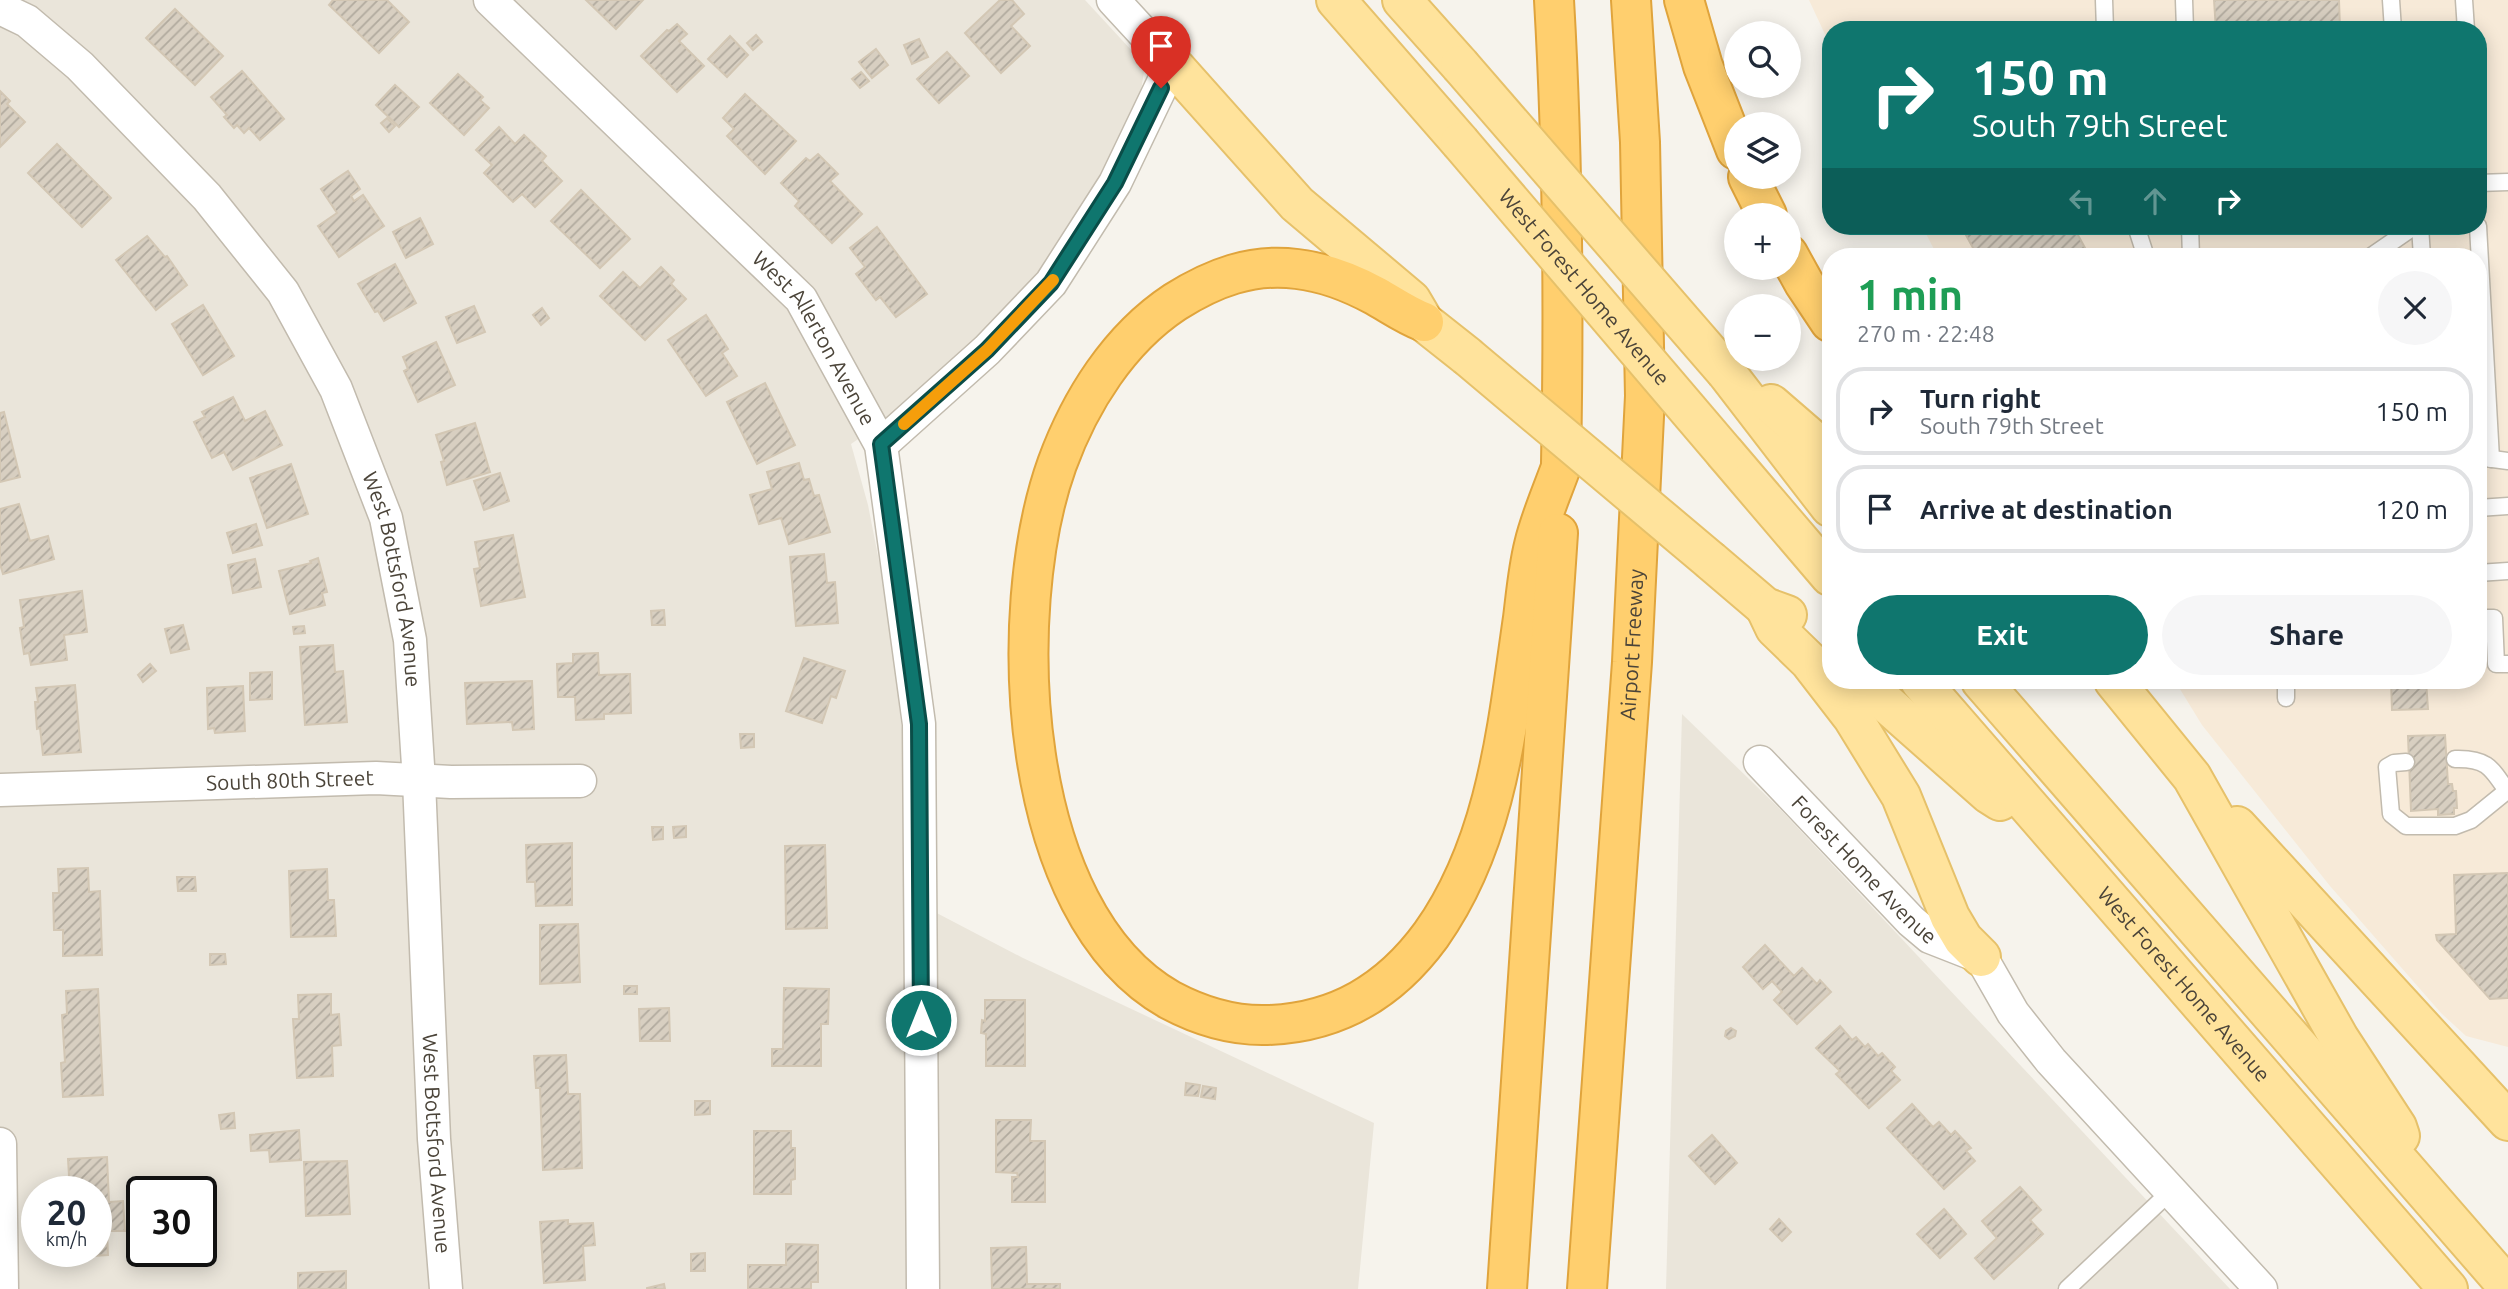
<!DOCTYPE html>
<html lang="en">
<head>
<meta charset="utf-8">
<style>
	body { margin:0; font-family:Ubuntu,sans-serif; background:#f6f6f7; color:#1f2937; height:100vh; display:flex; flex-direction:column; font-size:26px; white-space:nowrap }
	* { box-sizing:border-box; margin:0 }
	p { font-size:23px; color:#747a83 }
	.icon { flex:none; width:38px; height:38px; fill:none; stroke:currentColor; stroke-width:2; stroke-linecap:round; stroke-linejoin:round }
	.map { position:relative; flex:1; overflow:hidden }
	.panel { position:absolute; left:1822px; top:248px; width:665px; height:441px; display:flex; flex-direction:column; background:#fff; border-radius:28px; box-shadow:0 4px 18px #0003 }
	.panel>* { flex:none }
	.hud { position:absolute; left:1822px; top:21px; width:665px; height:214px; border-radius:28px; box-shadow:0 4px 18px #0003; background:#0f766e; color:#fff; overflow:hidden }
	.tools { position:absolute; left:1724px; top:21px; display:grid; gap:14px }
	.tools a { display:grid; place-items:center; width:77px; height:77px; border-radius:50%; background:#fff; box-shadow:0 4px 18px #0003; font-size:35px }
	.speed { position:absolute; left:21px; top:1176px; display:flex; gap:14px; font-size:35px; font-weight:700; text-align:center }
	.speed>* { display:grid; place-content:center; width:91px; height:91px; border-radius:50%; background:#fff; box-shadow:0 4px 18px #0003; line-height:1 }
	.speed small { font-size:18px; font-weight:400 }
	.speed .limit { border:4px solid #111; border-radius:10px; background:#fff; color:#111 }
	.pin { position:absolute; display:grid; place-items:center; width:60px; height:60px; color:#fff; margin:-72px -30px; border-radius:50% 50% 50% 0; rotate:-45deg; box-shadow:0 0 7px #0007 }
	.pin .icon { rotate:45deg }
	.me { position:absolute; width:77px; margin:-38px; rotate:0deg; stroke-linejoin:round; filter:drop-shadow(0 0 5px #0008) }
	.turn { display:flex; align-items:center; gap:24px; height:147px; padding:0 35px; font-size:32px }
	.turn .icon { width:91px; height:91px; stroke-width:2.5 }
	.turn b { display:block; font-size:49px; line-height:60px }
	.lanes { display:flex; align-items:center; height:66px; padding:0 35px; background:#0003; justify-content:center; gap:35px; direction:ltr }
	.lanes .off { opacity:.35 }
	.round { display:grid; place-items:center; flex:none; width:74px; height:74px; border-radius:37px; background:#f6f6f7 }
	.summary { display:flex; align-items:center; justify-content:space-between; height:119px; padding:0 35px }
	h1 { font-size:42px; font-weight:600; line-height:52px; color:#1e9e55 }
	.action { display:flex; gap:14px; margin-top:auto; padding:14px 35px }
	.action a { flex:1; height:80px; border-radius:42px; background:#0f766e; color:#fff; font-size:28px; font-weight:600; line-height:80px; text-align:center }
	.action a+a { background:#f6f6f7; color:#1f2937 }
	ul { padding:0; list-style:none }
	li { display:flex; align-items:center; gap:21px; height:88px; margin:0 14px 10px; padding:0 21px; border:4px solid #e0e1e3; border-radius:28px }
	li div { flex:1 }
	li b { display:block; font-size:26px }
	li em { font-style:normal }
	.map>svg:first-child { display:block }
	.residential { fill:#eae5da; fill-rule:evenodd }
	.commercial { fill:#f7ead8 }
	.building { fill:url(#building-hatch); stroke:#d3c7b4; stroke-width:2 }
	.lines { fill:none; stroke-linecap:round; stroke-linejoin:round }
	.lane-casing { stroke:#c2bbae; stroke-width:19 }
	.street-casing { stroke:#c2bbae; stroke-width:35 }
	.primary-casing { stroke:#e6c16a; stroke-width:42 }
	.highway-casing { stroke:#e0a43c; stroke-width:42 }
	.lane { stroke:#fff; stroke-width:16 }
	.street { stroke:#fff; stroke-width:32 }
	.primary { stroke:#ffe39c; stroke-width:38 }
	.highway { stroke:#ffcf6e; stroke-width:38 }
	.primary-bridge-casing { stroke:#e6c16a; stroke-width:42; stroke-linecap:butt }
	.primary-bridge { stroke:#ffe39c; stroke-width:38 }
	.route-casing { stroke:#0a4d48; stroke-width:18 }
	.route { stroke:#0f766e; stroke-width:12 }
	.slow { stroke:#f59e0b; stroke-width:12 }
	.labels { text-anchor:middle; stroke-width:5; stroke-linejoin:round; paint-order:stroke }
	.street-label { font-size:21px; fill:#4b4439; stroke:#fff }
</style>
</head>
<body>
<div class="map">
<svg width="2508" height="1289" viewBox="0 0 2508 1289">
	<defs>
		<pattern id="building-hatch" width="6" height="6" patternUnits="userSpaceOnUse" patternTransform="scale(1.75)"><rect width="6" height="6" fill="#d8cfc1"/><path d="M-1 1l2-2M0 6l6-6M5 7l2-2" fill="none" stroke="#b1aa9e"/></pattern>
	</defs>
	<rect width="100%" height="100%" fill="#f6f3ec"/>
	<g class="residential">
		<path d="M0,0H1085L1145,65L1140,97L1124,139L1039,275L964,354L896,413L851,444L868,505L888,607L906,766L908,898L1023,958L1374,1123L1358,1289H0ZM37,1192H96V1251H37ZM142,1192H201V1251H142Z"/>
		<polygon points="1682,714 1782,811 2230,1289 1666,1289"/>
	</g>
	<polygon class="commercial" points="1809,0 2508,0 2508,1047 2466,1036 2441,1013 2330,886 2202,725 2175,681 2478,681 2478,257 1938,257 1922,226 2478,226 2478,30 1830,30 1830,45"/>
	<g class="building">
		<polygon points="333,0 387,0 409,22 379,53 329,5"/>
		<polygon points="586,0 643,0 616,29"/>
		<polygon points="1000,0 1012,0 1024,14 1011,26 1030,46 1001,73 965,33"/>
		<polygon points="2214,0 2339,0 2340,30 2216,30"/>
		<polygon points="175,9 223,56 195,85 146,38"/>
		<polygon points="677,24 687,34 679,41 704,66 677,92 641,56 667,30 669,31"/>
		<polygon points="756,35 762,42 753,50 747,43"/>
		<polygon points="730,36 748,55 727,77 708,59"/>
		<polygon points="919,39 928,57 912,64 904,45"/>
		<polygon points="876,49 888,65 872,78 859,62"/>
		<polygon points="947,52 969,76 939,103 917,79"/>
		<polygon points="242,71 284,119 260,140 249,128 244,133 237,125 234,128 224,117 227,115 211,97"/>
		<polygon points="861,72 869,81 860,88 852,79"/>
		<polygon points="458,74 483,97 480,100 489,108 464,135 430,103"/>
		<polygon points="395,85 419,107 399,127 376,105"/>
		<polygon points="0,91 10,101 7,104 25,122 0,147"/>
		<polygon points="745,94 796,141 765,174 727,136 734,129 723,118"/>
		<polygon points="387,118 395,126 389,132 381,123"/>
		<polygon points="499,127 515,144 524,135 546,156 542,161 562,181 535,207 522,194 513,202 484,173 492,165 476,150"/>
		<polygon points="57,144 111,198 82,227 28,173"/>
		<polygon points="818,154 838,174 830,181 862,214 832,243 795,206 799,201 781,183 806,158 810,161"/>
		<polygon points="348,171 360,189 351,196 354,201 363,195 384,226 339,257 318,226 337,213 321,189"/>
		<polygon points="581,190 630,239 600,268 551,221"/>
		<polygon points="420,218 433,244 406,258 393,232"/>
		<polygon points="1961,226 2073,226 2090,257 1978,257"/>
		<polygon points="877,227 927,294 896,317 880,297 876,300 856,274 865,267 850,248"/>
		<polygon points="147,236 165,257 167,256 187,285 156,310 116,260"/>
		<polygon points="395,264 416,303 384,321 378,311 375,312 358,284"/>
		<polygon points="661,267 674,280 671,284 686,299 645,340 600,296 623,272 640,288"/>
		<polygon points="203,305 234,356 203,375 172,324"/>
		<polygon points="474,306 485,332 457,343 446,317"/>
		<polygon points="542,308 549,318 541,325 533,315"/>
		<polygon points="706,315 728,349 722,353 737,376 706,396 668,340"/>
		<polygon points="436,342 455,385 418,402 404,371 408,369 403,357"/>
		<polygon points="765,383 795,445 757,464 727,402"/>
		<polygon points="233,397 245,421 265,411 282,445 233,470 224,452 212,458 194,422 205,417 202,412"/>
		<polygon points="4,412 20,477 0,482 0,413"/>
		<polygon points="475,423 490,472 447,485 441,462 444,461 436,435"/>
		<polygon points="799,463 804,480 809,479 814,496 819,495 830,532 789,544 781,518 759,524 750,495 772,489 767,472"/>
		<polygon points="291,464 308,514 267,528 250,478"/>
		<polygon points="500,473 509,501 484,510 474,481"/>
		<polygon points="19,504 30,541 48,536 54,559 3,574 0,564 0,509"/>
		<polygon points="256,524 262,545 233,553 227,533"/>
		<polygon points="513,535 525,597 481,606 474,569 480,568 475,542"/>
		<polygon points="824,554 827,583 835,582 838,623 796,626 790,557"/>
		<polygon points="318,558 327,592 322,593 325,605 290,614 279,571 311,563 310,561"/>
		<polygon points="255,559 261,587 233,593 228,565"/>
		<polygon points="82,591 87,632 64,635 67,660 31,665 29,653 24,654 20,628 24,627 20,600"/>
		<polygon points="664,610 665,625 652,625 651,611"/>
		<polygon points="183,625 189,649 171,653 165,629"/>
		<polygon points="304,626 305,633 294,634 293,627"/>
		<polygon points="333,645 335,672 343,671 347,722 305,725 300,647"/>
		<polygon points="598,653 599,675 630,674 631,713 604,714 604,719 576,720 575,697 558,697 557,664 573,663 573,654"/>
		<polygon points="804,658 845,671 836,698 831,696 822,723 786,711"/>
		<polygon points="150,664 156,671 143,682 138,675"/>
		<polygon points="272,672 272,699 250,700 250,673"/>
		<polygon points="532,681 534,729 513,730 512,722 467,724 465,683"/>
		<polygon points="2391,681 2426,681 2428,709 2392,710"/>
		<polygon points="75,685 81,752 43,755 40,728 37,729 35,702 38,702 36,688"/>
		<polygon points="243,686 245,731 215,733 214,728 208,729 207,688"/>
		<polygon points="740,734 754,734 754,747 741,748"/>
		<polygon points="2445,735 2448,784 2452,784 2453,791 2456,791 2457,808 2454,808 2454,814 2438,815 2438,809 2411,811 2408,736"/>
		<polygon points="686,826 686,837 674,838 673,827"/>
		<polygon points="652,827 663,827 663,839 653,840"/>
		<polygon points="572,843 572,905 536,906 535,882 527,882 526,845"/>
		<polygon points="825,845 827,928 786,929 785,846"/>
		<polygon points="88,868 89,892 100,891 102,955 63,956 63,930 54,930 53,893 59,893 58,869"/>
		<polygon points="327,869 328,900 334,900 336,936 291,937 289,871"/>
		<polygon points="2508,873 2508,998 2490,999 2437,940 2436,935 2456,934 2454,875"/>
		<polygon points="177,877 195,877 196,891 178,891"/>
		<polygon points="578,924 580,982 540,984 540,925"/>
		<polygon points="1765,945 1794,976 1802,968 1817,984 1820,980 1831,992 1797,1024 1774,1000 1782,992 1772,981 1763,989 1743,967"/>
		<polygon points="210,954 225,954 226,964 210,965"/>
		<rect x="624" y="986" width="13" height="8"/>
		<polygon points="784,988 829,989 828,1024 821,1024 821,1066 772,1066 772,1049 783,1049"/>
		<polygon points="98,989 103,1095 63,1097 61,1063 65,1062 62,1015 67,1014 66,991"/>
		<polygon points="331,994 331,1015 339,1014 341,1045 332,1046 333,1076 297,1078 293,1019 299,1019 298,995"/>
		<polygon points="985,1000 1025,1000 1025,1066 986,1066 986,1034 981,1033 982,1020 985,1021"/>
		<polygon points="669,1008 670,1041 640,1041 639,1009"/>
		<polygon points="1840,1026 1852,1040 1856,1037 1865,1047 1868,1044 1878,1056 1882,1053 1895,1067 1891,1071 1900,1080 1869,1108 1836,1074 1840,1071 1816,1048"/>
		<polygon points="1731,1028 1736,1031 1735,1036 1729,1039 1725,1036 1726,1031"/>
		<polygon points="566,1055 568,1094 580,1094 582,1168 543,1170 540,1088 536,1088 534,1056"/>
		<polygon points="1186,1083 1200,1085 1198,1096 1185,1095"/>
		<polygon points="1203,1086 1216,1088 1215,1099 1201,1097"/>
		<polygon points="695,1101 710,1101 710,1114 695,1115"/>
		<polygon points="1912,1104 1933,1127 1939,1122 1951,1135 1955,1131 1971,1148 1966,1151 1975,1161 1944,1189 1887,1128"/>
		<polygon points="234,1113 235,1128 221,1129 219,1115"/>
		<polygon points="996,1120 1031,1120 1030,1141 1045,1141 1045,1202 1012,1202 1012,1177 1018,1177 1017,1173 996,1172"/>
		<polygon points="299,1130 301,1160 270,1162 269,1150 251,1151 250,1135"/>
		<polygon points="754,1131 791,1131 791,1148 795,1148 795,1179 791,1180 791,1194 754,1194"/>
		<polygon points="1712,1135 1737,1163 1715,1184 1689,1156"/>
		<polygon points="107,1157 109,1202 123,1201 125,1231 107,1231 108,1255 75,1257 75,1251 96,1251 96,1192 70,1192 68,1159"/>
		<polygon points="347,1161 350,1214 306,1216 304,1162"/>
		<polygon points="2020,1187 2041,1210 2030,1220 2043,1234 1994,1279 1975,1258 1997,1238 1982,1221"/>
		<polygon points="141,1188 145,1192 142,1192 142,1197 133,1208 128,1204"/>
		<polygon points="1944,1209 1966,1234 1940,1258 1917,1234"/>
		<polygon points="1779,1219 1791,1232 1782,1241 1770,1229"/>
		<polygon points="568,1220 568,1224 593,1223 595,1245 583,1246 585,1280 544,1283 540,1222"/>
		<polygon points="786,1244 818,1245 818,1282 811,1282 811,1289 748,1289 748,1265 786,1265"/>
		<polygon points="1026,1247 1027,1284 1060,1284 1060,1289 992,1289 991,1248"/>
		<polygon points="705,1253 705,1271 691,1271 691,1254"/>
		<polygon points="346,1271 346,1289 298,1289 298,1273"/>
		<polygon points="664,1284 665,1289 647,1289 647,1288"/>
	</g>
	<g class="lines">
		<defs>
			<g id="lane">
				<polyline points="2104,0 2105,30"/>
				<polyline points="2184,0 2185,30"/>
				<polyline points="2391,0 2393,30"/>
				<polyline points="2464,0 2466,30"/>
				<polyline points="2478,183 2508,182"/>
				<polyline points="2136,226 2146,257"/>
				<polyline points="2190,226 2191,257"/>
				<polyline points="2420,226 2422,257"/>
				<polyline points="2478,226 2491,459"/>
				<polyline points="2370,257 2415,226"/>
				<polyline points="2478,457 2508,461"/>
				<polyline points="2478,508 2508,506"/>
				<polyline points="2478,573 2508,571"/>
				<polyline points="2478,618 2494,618 2496,664 2508,664"/>
				<polyline points="2286,681 2286,698"/>
				<path d="M2455,759C2486,758 2491,767 2507,791"/>
				<polyline points="2406,762 2394,763 2387,767 2391,814 2406,826 2455,826 2471,820 2508,790"/>
				<polyline points="2067,1289 2172,1190"/>
			</g>
			<g id="street">
				<path id="s1" d="M490,0L801,299L881,445L919,724L923,1289"/>
				<path id="s2" d="M0,8L27,21L80,66L207,197L283,292L336,389L386,518L410,640L419,781L434,1139L446,1289"/>
				<polyline points="881,445 987,350 1051,283 1115,183 1172,64 1113,0"/>
				<path id="s3" d="M1760,762L1911,921L1930,937L1981,957L2013,1013L2051,1061L2261,1289"/>
				<path id="s4" d="M0,790L376,778L451,782L580,781"/>
				<polyline points="0,1144 2,1289"/>
			</g>
			<g id="primary">
				<polyline points="1336,0 1460,142"/>
				<polyline points="1402,0 1460,65"/>
				<polyline points="1172,64 1297,204 1411,300 1424,322 1467,356"/>
				<polyline points="1726,372 1830,507"/>
				<polyline points="1771,404 1830,455"/>
				<polyline points="1725,453 1830,576"/>
				<polyline points="1711,561 1765,607 1787,615"/>
				<polyline points="1765,607 1775,628 1809,661 1853,718 1901,796 1950,917 1963,939 1981,957"/>
				<polyline points="1861,681 1989,794 2000,801"/>
				<path id="s5" d="M1920,681L2448,1289"/>
				<polyline points="1981,681 2508,1287"/>
				<polyline points="2114,681 2192,777 2339,1038 2397,1127 2400,1136"/>
				<polyline points="2237,826 2508,1121"/>
			</g>
			<g id="highway">
				<path d="M1554,0C1563,154 1564,308 1561,463"/>
				<polyline points="1684,0 1703,66 1736,150"/>
				<polyline points="1748,177 1767,215"/>
				<polyline points="1788,254 1804,283 1830,322"/>
				<path d="M1424,322C1406,315 1392,305 1376,296C1352,283 1324,272 1297,269C1252,263 1213,278 1175,302C1119,339 1080,401 1057,464C1004,612 1016,913 1170,1000C1200,1016 1233,1026 1267,1025C1337,1023 1390,991 1431,935C1497,842 1507,728 1523,618C1526,594 1528,569 1534,545C1540,519 1552,492 1561,467"/>
				<polyline points="1507,1289 1558,533"/>
				<path id="s6" d="M1587,1289L1632,662L1645,396L1640,142L1631,0"/>
			</g>
		</defs>
		<use href="#lane" class="lane-casing"/>
		<use href="#street" class="street-casing"/>
		<use href="#primary" class="primary-casing"/>
		<use href="#highway" class="highway-casing"/>
		<use href="#lane" class="lane"/>
		<use href="#street" class="street"/>
		<use href="#primary" class="primary"/>
		<use href="#highway" class="highway"/>
		<defs>
			<g id="primary-bridge">
				<polyline points="1460,65 1726,372"/>
				<path id="s7" d="M1460,142L1725,453"/>
				<polyline points="1467,356 1711,561"/>
			</g>
		</defs>
		<use href="#primary-bridge" class="primary-bridge-casing"/>
		<use href="#primary-bridge" class="primary-bridge"/>
	</g>
	<g class="lines">
		<defs>
			<polyline id="route" points="921,1020 919,724 881,444 987,350 1051,283 1115,183 1161,88"/>
		</defs>
		<use href="#route" class="route-casing"/>
		<use href="#route" class="route"/>
		<polyline class="slow" points="904,424 987,350 1053,280"/>
	</g>
	<g class="labels">
		<g class="street-label">
			<text dy="7" stroke="none"><textPath href="#s7" startOffset="191">West Forest Home Avenue</textPath></text>
			<text dy="7" stroke="none"><textPath href="#s1" startOffset="471">West Allerton Avenue</textPath></text>
			<text dy="7" stroke="none"><textPath href="#s2" startOffset="714">West Bottsford Avenue</textPath></text>
			<text dy="7" stroke="none"><textPath href="#s6" startOffset="646">Airport Freeway</textPath></text>
			<text dy="7" stroke="none"><textPath href="#s4" startOffset="290">South 80th Street</textPath></text>
			<text dy="7" stroke="none"><textPath href="#s3" startOffset="150">Forest Home Avenue</textPath></text>
			<text dy="7" stroke="none"><textPath href="#s5" startOffset="402">West Forest Home Avenue</textPath></text>
			<text dy="7" stroke="none"><textPath href="#s2" startOffset="1281">West Bottsford Avenue</textPath></text>
		</g>
	</g>
</svg>
<div class="tools">
<a><svg class="icon" aria-label="search" viewBox="0 0 24 24"><circle cx="10" cy="10" r="6"/><path d="M15 15l6 6"/></svg></a>
<a><svg class="icon" aria-label="layers" viewBox="0 0 24 24"><path d="M12 4l9 5-9 5-9-5zM3 14l9 5 9-5"/></svg></a>
<a>+</a>
<a>−</a>
</div>
<div class="speed"><div>20<small>km/h</small></div><div class="limit">30</div></div>
<div class="pin" style="left:1161px;top:88px;background:#d93025"><svg class="icon" aria-label="arrive" viewBox="0 0 24 24"><path d="M6 21V4h12l-3 4 3 4H6"/></svg></div>
<svg class="me" style="left:921px;top:1020px" viewBox="-20 -20 40 40"><circle r="17" fill="#0f766e" stroke="#fff" stroke-width="3"/><path d="M0-11L8 9 0 5-8 9z" fill="#fff"/></svg>
<div class="hud">
<div class="turn"><svg class="icon" aria-label="right" viewBox="0 0 24 24"><path d="M7 20v-9h11M14 6l5 5-5 5"/></svg><div><b>150 m</b>South 79th Street</div></div>
<div class="lanes"><svg class="icon off" aria-label="left" viewBox="0 0 24 24"><path d="M17 20v-9H6M10 6l-5 5 5 5"/></svg><svg class="icon off" aria-label="ahead" viewBox="0 0 24 24"><path d="M12 20V5M6 11l6-6 6 6"/></svg><svg class="icon" aria-label="right" viewBox="0 0 24 24"><path d="M7 20v-9h11M14 6l5 5-5 5"/></svg></div>
</div>
<section class="panel">
<div class="summary"><div><h1>1 min</h1><p>270 m · 22:48</p></div><a class="round"><svg class="icon" aria-label="close" viewBox="0 0 24 24"><path d="M6 6l12 12M18 6L6 18"/></svg></a></div>
<ul>
<li><svg class="icon" aria-label="right" viewBox="0 0 24 24"><path d="M7 20v-9h11M14 6l5 5-5 5"/></svg><div><b>Turn right</b><p>South 79th Street</p></div><em>150 m</em></li>
<li><svg class="icon" aria-label="arrive" viewBox="0 0 24 24"><path d="M6 21V4h12l-3 4 3 4H6"/></svg><div><b>Arrive at destination</b></div><em>120 m</em></li>
</ul>
<div class="action"><a>Exit</a><a>Share</a></div>
</section>
</div>
</body>
</html>
